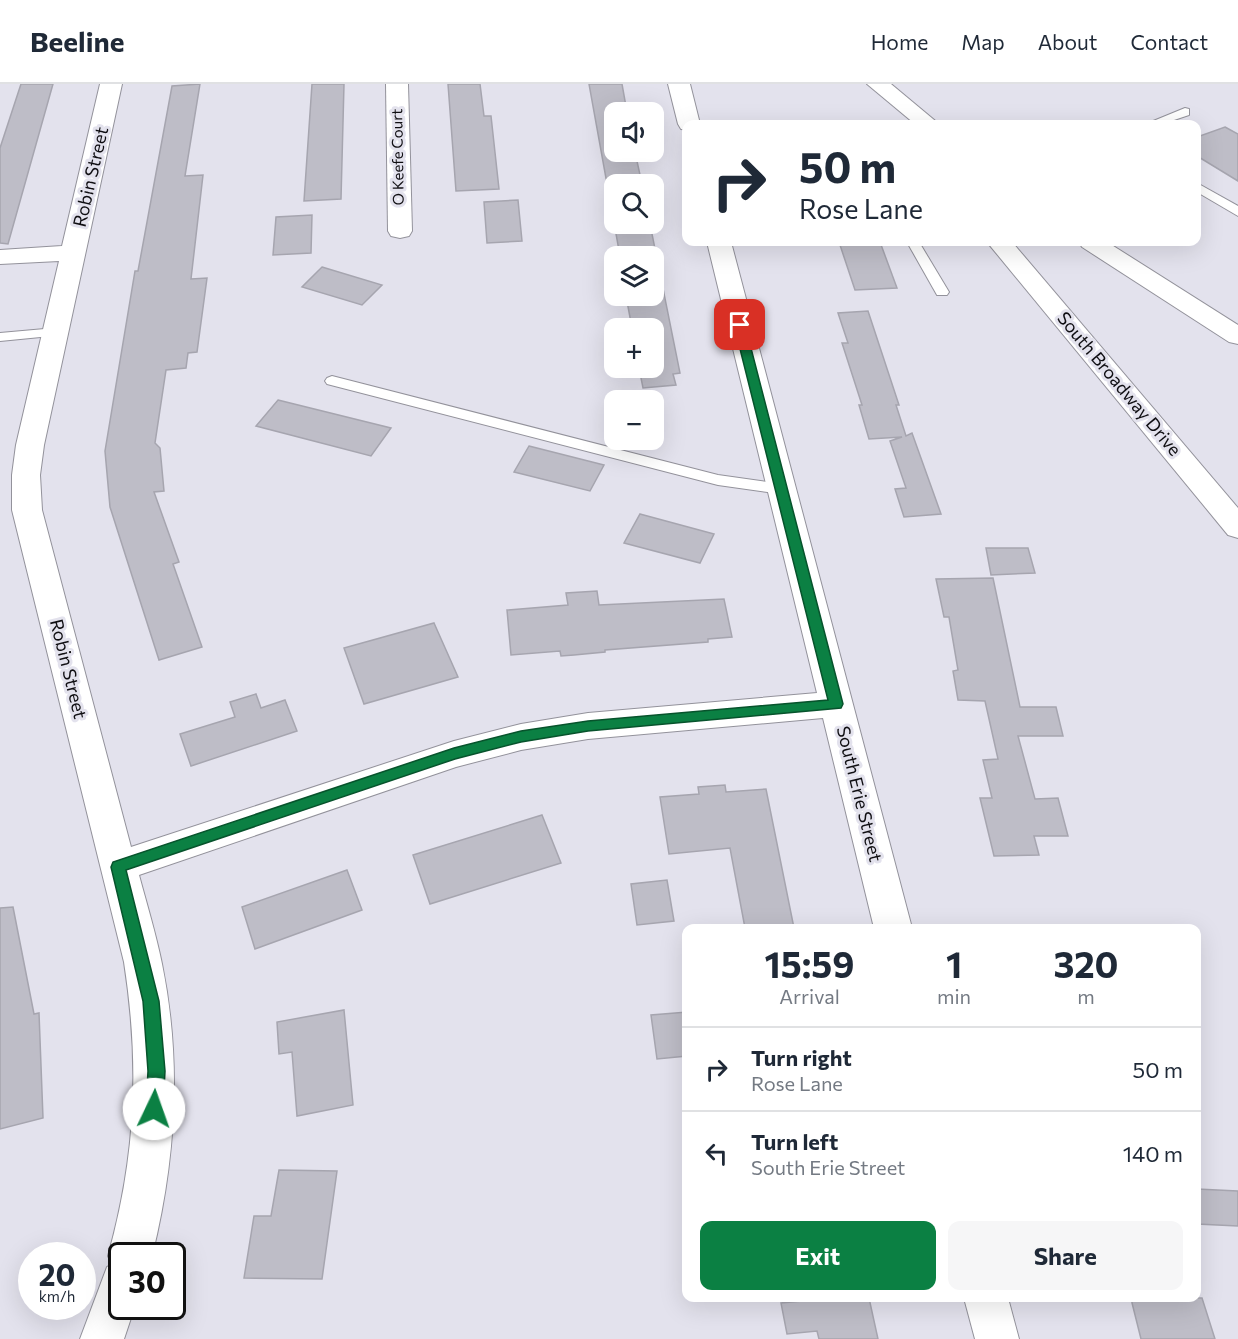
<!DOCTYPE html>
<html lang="en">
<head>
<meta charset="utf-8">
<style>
	body { margin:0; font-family:Commissioner,sans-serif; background:#f6f6f7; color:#1f2937; height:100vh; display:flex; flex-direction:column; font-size:22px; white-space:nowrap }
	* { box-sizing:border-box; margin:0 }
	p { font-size:20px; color:#747a83 }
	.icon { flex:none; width:33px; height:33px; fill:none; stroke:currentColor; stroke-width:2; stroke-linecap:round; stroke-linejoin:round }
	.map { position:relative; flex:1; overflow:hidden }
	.sheet { position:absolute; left:682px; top:840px; width:519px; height:378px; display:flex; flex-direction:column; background:#fff; border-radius:12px; box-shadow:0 6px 24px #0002 }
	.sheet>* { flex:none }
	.top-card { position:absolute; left:682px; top:36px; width:519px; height:126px; border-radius:12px; box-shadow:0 6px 24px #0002; background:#fff; color:#1f2937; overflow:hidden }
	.controls { position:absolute; left:604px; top:18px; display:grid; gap:12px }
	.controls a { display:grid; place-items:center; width:60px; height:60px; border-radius:12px; background:#fff; box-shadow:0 6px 24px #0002; font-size:30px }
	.speed { position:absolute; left:18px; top:1158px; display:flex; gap:12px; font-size:30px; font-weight:700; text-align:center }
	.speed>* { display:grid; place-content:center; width:78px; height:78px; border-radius:50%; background:#fff; box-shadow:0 6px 24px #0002; line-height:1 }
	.speed small { font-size:15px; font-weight:400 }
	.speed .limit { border:3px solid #111; border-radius:9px; background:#fff; color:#111 }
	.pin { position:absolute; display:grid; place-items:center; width:51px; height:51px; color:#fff; margin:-26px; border-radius:12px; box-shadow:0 3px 9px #0006 }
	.me { position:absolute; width:66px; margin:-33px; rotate:3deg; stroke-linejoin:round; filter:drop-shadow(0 0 4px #0008) }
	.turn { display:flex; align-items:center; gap:21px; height:126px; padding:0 18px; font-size:27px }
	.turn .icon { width:78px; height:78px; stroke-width:2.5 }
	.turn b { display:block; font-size:42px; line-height:51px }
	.eta { display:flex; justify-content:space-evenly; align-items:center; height:102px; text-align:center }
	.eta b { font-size:36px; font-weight:700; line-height:42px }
	.primary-button { display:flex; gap:12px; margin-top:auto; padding:12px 18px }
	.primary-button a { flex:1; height:69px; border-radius:12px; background:#0b8043; color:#fff; font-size:24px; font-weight:700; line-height:69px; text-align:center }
	.primary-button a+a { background:#f6f6f7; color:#1f2937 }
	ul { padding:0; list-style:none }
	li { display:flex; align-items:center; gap:18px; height:84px; padding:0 18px; border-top:2px solid #e0e1e3 }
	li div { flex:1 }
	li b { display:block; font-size:22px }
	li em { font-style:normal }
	header { display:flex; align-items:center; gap:36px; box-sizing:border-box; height:84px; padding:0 30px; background:#fff; border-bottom:2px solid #e0e1e3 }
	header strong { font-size:28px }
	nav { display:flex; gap:33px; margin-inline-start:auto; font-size:21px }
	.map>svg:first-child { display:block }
	.building { fill:#bebdc7; stroke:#a6a5af; stroke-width:1.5 }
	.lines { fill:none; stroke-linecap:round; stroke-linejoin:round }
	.lane-casing { stroke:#93929b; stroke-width:2 }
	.street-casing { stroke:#93929b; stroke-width:2 }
	.secondary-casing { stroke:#93929b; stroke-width:2 }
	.lane { fill:#fff; fill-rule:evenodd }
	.street { fill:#fff; fill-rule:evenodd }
	.secondary { fill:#fff; fill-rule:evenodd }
	.route { fill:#0b8043; stroke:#07532c; stroke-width:1.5 }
	.labels { text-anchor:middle; stroke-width:6; stroke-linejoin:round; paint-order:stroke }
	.far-street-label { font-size:15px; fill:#0f0e12; stroke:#e3e2ed }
	.street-label { font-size:18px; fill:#0f0e12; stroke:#e3e2ed }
</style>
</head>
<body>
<header>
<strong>Beeline</strong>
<nav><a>Home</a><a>Map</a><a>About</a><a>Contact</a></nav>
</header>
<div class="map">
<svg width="1238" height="1255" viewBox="0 0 1238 1255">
	<rect width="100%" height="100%" fill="#e3e2ed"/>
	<g class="building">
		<polygon points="21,0 53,0 8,160 0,159 0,64"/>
		<polygon points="200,0 185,92 203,91 191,195 207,194 197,268 188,269 186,284 166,286 155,359 160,364 164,407 154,408 179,478 173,480 202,563 159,576 110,423 105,367 135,187 138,187 172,2"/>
		<polygon points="312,0 344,0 341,115 304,117"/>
		<polygon points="448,0 480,0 484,32 491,32 499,105 456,107"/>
		<polygon points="589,0 622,0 627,28 615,28 615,68 635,68 642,100 615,100 615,140 650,140 680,289 673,290 676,301 643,304 639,284 654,284 654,244 632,244 626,212 654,212 654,172 620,172"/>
		<polygon points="1225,43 1238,50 1238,97 1197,72 1197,53"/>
		<polygon points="518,116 522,157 487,159 484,118"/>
		<polygon points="312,131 311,169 273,171 276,133"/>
		<polygon points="839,158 880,158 897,204 855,206"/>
		<polygon points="322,183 382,201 362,221 302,203"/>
		<polygon points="868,227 899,321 896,321 906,352 912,349 941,430 904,433 895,405 906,404 890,357 902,353 869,355 859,321 862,321 842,259 848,259 838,229"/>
		<polygon points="278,316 391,344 371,372 256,342"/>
		<polygon points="529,362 604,381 590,407 514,388"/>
		<polygon points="640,430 714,450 700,479 624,459"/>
		<polygon points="986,464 1028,464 1035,489 991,491"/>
		<polygon points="993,494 1020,623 1056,623 1063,652 1018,652 1035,715 1058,714 1068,752 1034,752 1039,771 994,772 980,714 992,714 983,676 998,675 985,617 958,616 953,587 958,586 949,533 944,533 936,495"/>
		<polygon points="597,507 599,521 724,515 732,553 708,555 708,558 605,566 605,568 574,571 561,572 560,567 511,571 507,526 568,521 566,509"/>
		<polygon points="434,539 458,593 364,620 344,564"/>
		<polygon points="256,610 261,624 285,616 297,647 191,682 180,650 235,633 230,618"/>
		<polygon points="725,701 726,708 766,705 794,844 745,844 730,764 669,770 660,713 699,710 698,703"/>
		<polygon points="542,731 561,779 430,820 413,771"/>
		<polygon points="347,786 362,826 255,865 242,823"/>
		<polygon points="667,796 674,837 637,841 631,800"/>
		<polygon points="13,823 34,930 39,929 43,1034 0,1045 0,824"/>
		<polygon points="344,926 353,1021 297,1032 292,968 279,970 277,938"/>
		<polygon points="687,928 687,972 657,975 651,931"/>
		<polygon points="279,1086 337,1087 322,1195 244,1194 254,1132 271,1132"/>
		<polygon points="1197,1105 1238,1107 1238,1142 1197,1140"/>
		<polygon points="811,1214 869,1214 878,1255 819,1255 817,1247 787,1250 781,1219 812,1216"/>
		<polygon points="1140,1214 1202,1214 1215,1255 1141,1255 1132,1219 1132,1215"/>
	</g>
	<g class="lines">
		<defs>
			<g id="lane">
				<polygon points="1185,24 1189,25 1189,31 1162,40 1146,40"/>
				<polygon points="1197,99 1238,122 1238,132 1197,108"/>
				<polygon points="907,158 919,158 949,208 947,211 937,211"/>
				<polygon points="56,244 61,245 63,248 61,251 0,257 0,249"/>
				<polygon points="332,292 718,391 782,400 788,401 790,405 788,409 782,410 718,401 327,300 325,297 327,294"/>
			</g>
			<g id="street">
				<path d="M100,0H122L44,361L40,391L42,426L131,763L454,657L521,640L588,629L817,609L707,158H731L912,844H874L823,634L588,655L521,666L456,683L139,791C147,821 156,850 162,880C182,978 176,1075 152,1172H122V1222H135L124,1255H80L107,1183L112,1180L108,1172C136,1072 140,981 124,878L12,426V391L16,361L59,177L0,180V166L62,162Z"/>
				<polygon points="386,0 408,0 412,147 409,152 400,154 391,152 388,147"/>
				<polygon points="668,0 690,0 700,40 687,40 687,46 681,45 678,40"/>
				<polygon points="964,1214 1008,1214 1019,1255 975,1255"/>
			</g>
			<g id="secondary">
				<polygon points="867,0 891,0 939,40 915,40"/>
				<polygon points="987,158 1012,158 1238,424 1238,454 1228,451"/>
				<polygon points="1079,158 1107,158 1238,241 1238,260 1229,258 1082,163"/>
			</g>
		</defs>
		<use href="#lane" class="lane-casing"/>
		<use href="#street" class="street-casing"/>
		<use href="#secondary" class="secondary-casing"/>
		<use href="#lane" class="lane"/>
		<use href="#street" class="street"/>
		<use href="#secondary" class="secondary"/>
	</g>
	<polygon class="route" points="740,238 745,241 843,620 841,624 588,647 521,658 455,675 126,786 159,917 165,987 163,1025 160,1031 154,1033 148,1031 146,1025 148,987 143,917 111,783 113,778 454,664 521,647 588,637 828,616 734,241"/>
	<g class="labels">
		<g class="far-street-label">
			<text transform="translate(398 73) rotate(-91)" y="5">O Keefe Court</text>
		</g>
		<g class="street-label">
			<text transform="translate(91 93) rotate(-77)" y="6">Robin Street</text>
			<text transform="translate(1119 300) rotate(50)" y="6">South Broadway Drive</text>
			<text transform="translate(68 585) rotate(76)" y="6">Robin Street</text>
			<text transform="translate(859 710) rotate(76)" y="6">South Erie Street</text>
		</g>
	</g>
</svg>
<div class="controls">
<a><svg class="icon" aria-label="sound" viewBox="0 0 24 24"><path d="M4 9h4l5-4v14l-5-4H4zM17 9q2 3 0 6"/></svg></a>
<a><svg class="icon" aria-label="search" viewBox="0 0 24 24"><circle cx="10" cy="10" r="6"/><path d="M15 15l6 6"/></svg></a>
<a><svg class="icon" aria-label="layers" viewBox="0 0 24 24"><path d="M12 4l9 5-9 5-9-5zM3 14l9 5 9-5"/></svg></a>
<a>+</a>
<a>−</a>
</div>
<div class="speed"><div>20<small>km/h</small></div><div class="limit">30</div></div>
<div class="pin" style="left:740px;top:241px;background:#d93025"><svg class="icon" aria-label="arrive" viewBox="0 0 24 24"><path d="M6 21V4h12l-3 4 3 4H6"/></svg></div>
<svg class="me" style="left:154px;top:1025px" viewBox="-20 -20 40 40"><circle r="19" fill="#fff"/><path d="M0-13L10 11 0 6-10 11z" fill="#0b8043"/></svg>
<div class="top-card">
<div class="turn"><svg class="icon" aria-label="right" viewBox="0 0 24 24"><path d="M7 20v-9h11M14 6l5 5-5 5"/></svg><div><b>50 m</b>Rose Lane</div></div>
</div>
<section class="sheet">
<div class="eta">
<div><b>15:59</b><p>Arrival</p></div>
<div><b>1</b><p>min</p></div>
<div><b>320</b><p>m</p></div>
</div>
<ul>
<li><svg class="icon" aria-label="right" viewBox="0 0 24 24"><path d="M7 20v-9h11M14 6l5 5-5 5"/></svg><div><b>Turn right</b><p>Rose Lane</p></div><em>50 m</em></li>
<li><svg class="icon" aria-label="left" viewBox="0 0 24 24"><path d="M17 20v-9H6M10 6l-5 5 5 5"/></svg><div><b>Turn left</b><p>South Erie Street</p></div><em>140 m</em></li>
</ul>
<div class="primary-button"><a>Exit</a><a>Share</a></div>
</section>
</div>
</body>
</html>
